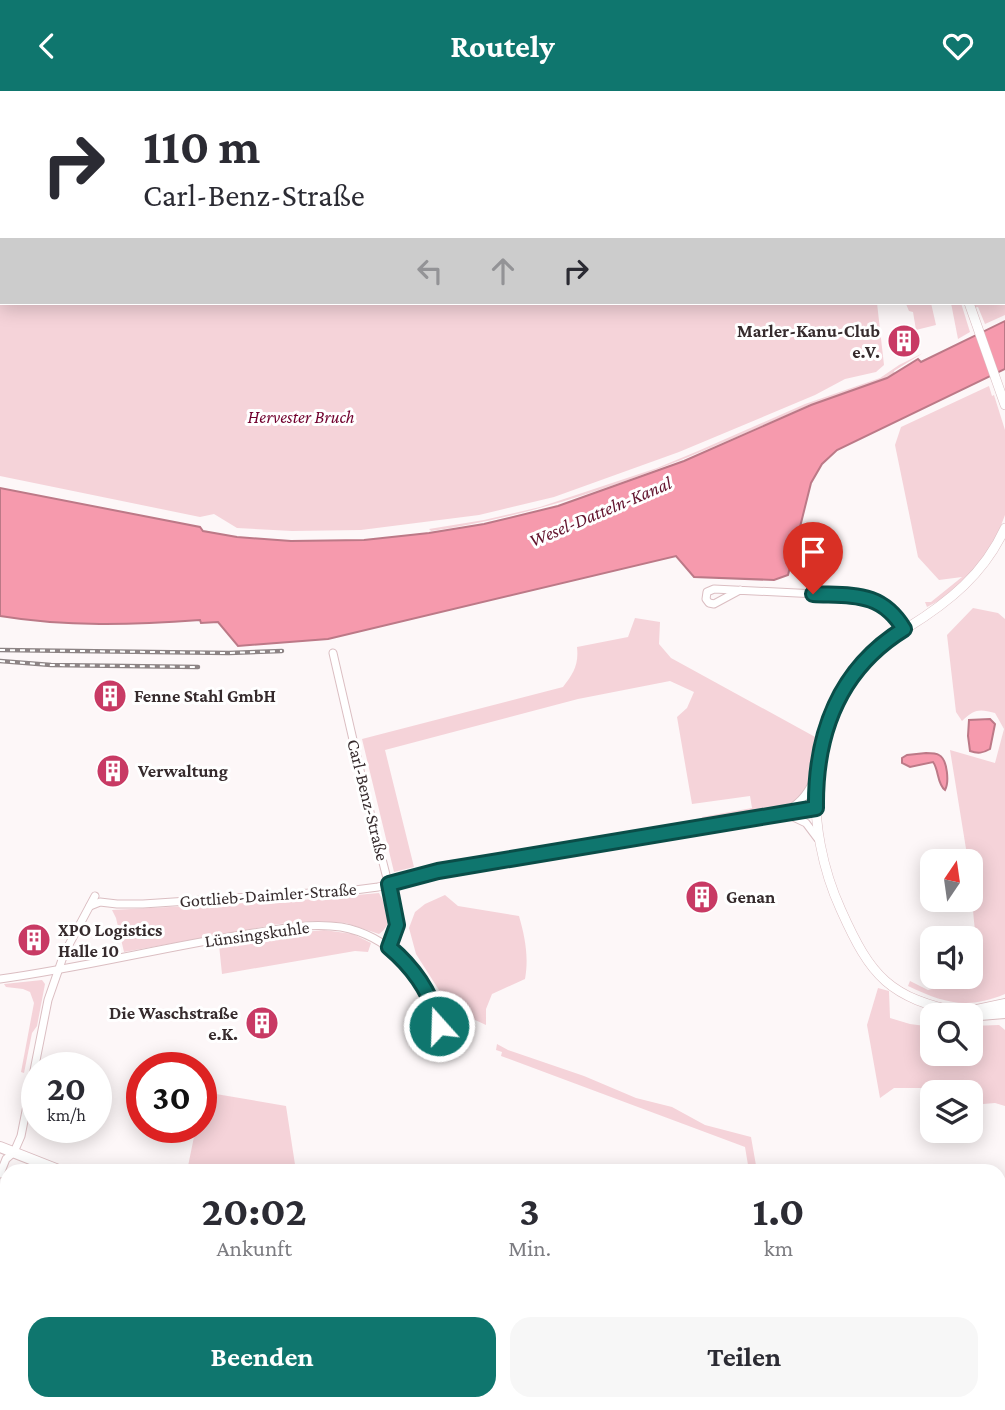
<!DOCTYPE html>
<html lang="de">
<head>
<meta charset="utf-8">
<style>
	body { margin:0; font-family:"Crimson Pro",serif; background:#f7f7f7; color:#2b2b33; height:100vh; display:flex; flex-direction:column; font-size:26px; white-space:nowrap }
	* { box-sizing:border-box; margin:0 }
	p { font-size:23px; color:#7c7c81 }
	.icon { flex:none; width:38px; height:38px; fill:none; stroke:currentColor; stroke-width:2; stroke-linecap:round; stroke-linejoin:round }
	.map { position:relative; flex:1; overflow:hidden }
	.drawer { position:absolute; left:0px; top:1073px; width:1006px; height:247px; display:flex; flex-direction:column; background:#fff; border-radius:21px 21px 0 0; box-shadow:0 4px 18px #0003 }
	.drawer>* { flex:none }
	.banner { position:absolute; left:0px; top:0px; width:1006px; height:214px; box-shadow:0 4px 18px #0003; background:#fff; color:#2b2b33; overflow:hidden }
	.needle { width:46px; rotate:13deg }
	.fabs { position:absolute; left:920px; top:758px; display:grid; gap:14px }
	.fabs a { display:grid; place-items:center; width:63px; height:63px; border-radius:14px; background:#fff; box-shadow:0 4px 18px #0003; font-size:35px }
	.speed { position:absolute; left:21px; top:961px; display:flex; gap:14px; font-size:35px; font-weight:700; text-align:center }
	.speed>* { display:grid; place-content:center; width:91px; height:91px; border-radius:50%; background:#fff; box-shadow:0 4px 18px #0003; line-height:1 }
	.speed small { font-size:18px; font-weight:400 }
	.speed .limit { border:10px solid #d22; background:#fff; color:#111 }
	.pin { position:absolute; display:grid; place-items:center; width:60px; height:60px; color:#fff; margin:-72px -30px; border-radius:50% 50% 50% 0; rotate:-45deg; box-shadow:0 0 7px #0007 }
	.pin .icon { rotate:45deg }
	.me { position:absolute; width:77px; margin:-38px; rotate:340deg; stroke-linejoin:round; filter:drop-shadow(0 0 5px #0008) }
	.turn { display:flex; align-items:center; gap:24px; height:147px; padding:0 28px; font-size:32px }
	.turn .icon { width:91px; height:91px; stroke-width:2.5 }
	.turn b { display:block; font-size:49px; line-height:60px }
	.lanes { display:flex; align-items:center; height:66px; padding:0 28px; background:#0003; justify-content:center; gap:35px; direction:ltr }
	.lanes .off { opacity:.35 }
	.eta { display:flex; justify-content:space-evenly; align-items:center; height:119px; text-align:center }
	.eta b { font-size:42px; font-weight:700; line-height:49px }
	.action { display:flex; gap:14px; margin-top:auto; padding:14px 28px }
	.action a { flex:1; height:80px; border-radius:21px; background:#0f766e; color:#fff; font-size:28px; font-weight:700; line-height:80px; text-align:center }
	.action a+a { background:#f7f7f7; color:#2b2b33 }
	header { display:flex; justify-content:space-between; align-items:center; height:91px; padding:0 28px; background:#0f766e; color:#fff; font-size:32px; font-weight:700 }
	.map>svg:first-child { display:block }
	.green { fill:#f5d3d9 }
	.water { fill:#f69aad; stroke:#bc7987; stroke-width:2 }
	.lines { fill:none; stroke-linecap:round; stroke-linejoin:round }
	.stream { stroke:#bc7987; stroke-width:2 }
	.minor-casing { stroke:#dbbec2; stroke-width:9 }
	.tertiary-casing { stroke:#dbbec2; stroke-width:10 }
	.primary-casing { stroke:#dbbec2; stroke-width:12 }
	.minor { stroke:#fff; stroke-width:7 }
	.tertiary { stroke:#fff; stroke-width:9 }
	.primary { stroke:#fff; stroke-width:10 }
	.rail-casing { stroke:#8d8485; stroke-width:4.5 }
	.rail { stroke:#fff; stroke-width:2; stroke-dasharray:5; stroke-linecap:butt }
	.route-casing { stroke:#0a4d48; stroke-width:18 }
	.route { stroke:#0f766e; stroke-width:12 }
	.labels { text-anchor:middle; stroke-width:6; stroke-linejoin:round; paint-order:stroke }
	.poi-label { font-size:18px; font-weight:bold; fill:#362b2d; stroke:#fff; text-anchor:start }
	.park-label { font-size:18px; font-style:italic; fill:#71002e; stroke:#fff }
	.street-label { font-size:18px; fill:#362b2d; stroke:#fff }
	.water-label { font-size:19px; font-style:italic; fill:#63132d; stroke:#fff }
</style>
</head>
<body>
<header><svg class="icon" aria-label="back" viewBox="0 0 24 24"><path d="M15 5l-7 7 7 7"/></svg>Routely<svg class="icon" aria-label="heart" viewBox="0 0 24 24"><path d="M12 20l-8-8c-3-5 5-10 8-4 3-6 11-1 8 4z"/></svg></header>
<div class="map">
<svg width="1005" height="1319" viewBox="0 0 1005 1319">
	<rect width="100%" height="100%" fill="#fdf7f8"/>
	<g class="green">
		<polygon points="0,0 1005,0 1005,224 985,233 978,216 974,217 972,212 1004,212 1004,2 2,2 2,212 877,212 884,274 876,281 845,288 815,304 679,361 554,406 479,424 361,439 292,440 237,437 214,423 200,426 0,385"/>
		<polygon points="889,212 931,212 936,234 916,239 913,221 909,220 906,213"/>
		<polygon points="951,212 961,212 970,241 958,248"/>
		<path d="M923,262L894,280L895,283L888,286L812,314L811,313C689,368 564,421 431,440L429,438L484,429L540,416L657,377L698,360L805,313L880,287L899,274Z"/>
		<polygon points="989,295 992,305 994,304 1005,339 1005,424 1000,437 988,461 966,489 942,508 927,516 925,511 931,511 962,486 939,489 918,466 895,354 901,336"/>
		<path d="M973,517L998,522L1005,528V903C967,919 944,912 908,895L910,890L928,899L981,884C975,845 971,810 971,770H968L950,659L995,672L1004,638L995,622C979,618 975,618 962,630L956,621L947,544Z"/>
		<path d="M635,527L660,531L659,553L671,567L817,647C814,665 813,690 802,705C790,721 725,728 703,732L702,726L752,717L750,705L692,713L677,626L687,617L694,601L670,590L578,608L385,659L414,776L394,781L362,648L563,596C573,583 579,574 577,556L628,546Z"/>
		<path d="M379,802C387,817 395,832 379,843L346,832L313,830L279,833L124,861L116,827L112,819L302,809Z"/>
		<path d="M445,804L458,815L519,825C525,846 529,866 525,888L492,903L486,918V934L451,918L416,863L409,837L415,821L425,813Z"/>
		<polygon points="324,839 353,843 371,852 368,861 355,860 222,883 219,854 284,843"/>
		<polygon points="42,889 45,893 37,935 32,942 24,982 21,981 34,912 30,901 23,898 6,896 4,893"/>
		<polygon points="878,897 889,900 890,927 910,933 933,936 933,962 971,962 971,935 999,934 1005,939 1005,1015 995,1012 971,1014 971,1001 934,1001 923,997 894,997 880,1007 867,934"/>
		<polygon points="497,953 508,959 584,985 636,1007 672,1016 705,1034 751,1046 757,1080 749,1080 745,1056 501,965 502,961 496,959"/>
		<polygon points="210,1002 286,1015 296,1080 187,1080 196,1036 201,1036 202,1008"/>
		<polygon points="7,1087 7,1312 655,1312 672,1319 0,1319 0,1094"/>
		<polygon points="796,1313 794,1319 739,1319 722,1313"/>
	</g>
	<g class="water">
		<path d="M1005,230V278L837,359L822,373L811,392L788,484L774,489L694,486L676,465L328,548L238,555L218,531L201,532L200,529C133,534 66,536 0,525V397L200,436L203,440L237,446L291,450L364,449L429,442L484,433L558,415L684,370L811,314L887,287L918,268L921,271Z"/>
		<path d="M990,628L995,633L990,658C983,662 978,663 970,660L968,645L969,629Z"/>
		<path d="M926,662C929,662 936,662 939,664C948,669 949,692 945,699C937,693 939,679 933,671L910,676L902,672V667L907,664Z"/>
	</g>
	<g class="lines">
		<polyline class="stream" points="0,23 2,28"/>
		<defs>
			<g id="minor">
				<path d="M740,499L714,513L709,512L706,508L707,501L714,498L837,504C868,505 887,511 904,539"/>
				<polyline points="333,562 366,705 394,815 397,834 389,857"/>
				<path d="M788,719C803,710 808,701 816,686"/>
				<polyline points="785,722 806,732 818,748"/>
				<polyline points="90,815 100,811 117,813 143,813 355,799 378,796 438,780 816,717"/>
				<path d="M0,888C81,877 160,857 241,844C273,839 308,831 341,836C386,844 425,882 437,926C440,938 440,950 439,963"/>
				<polyline points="0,1083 6,1068 14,1061 21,1045 48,909 64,863 95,805"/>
			</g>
			<g id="tertiary">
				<polyline points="882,0 882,2"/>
				<polyline points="969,212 1005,314"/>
				<path d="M963,922C889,907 871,886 841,819C804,738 802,627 872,562C882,552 895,545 907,537C949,511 984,483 1005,437"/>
			</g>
			<g id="primary">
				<polyline points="963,922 1005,913"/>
				<polyline points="980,924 1005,922"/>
				<polyline points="0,1056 61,1080"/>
				<polyline points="681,1312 699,1319"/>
			</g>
		</defs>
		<use href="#minor" class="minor-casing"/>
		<use href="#tertiary" class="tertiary-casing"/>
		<use href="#primary" class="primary-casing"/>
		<use href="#minor" class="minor"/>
		<use href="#tertiary" class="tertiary"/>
		<use href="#primary" class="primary"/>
		<defs>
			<g id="rail">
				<polyline points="0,559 229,562 282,560"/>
				<polyline points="0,570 51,574 198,576"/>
			</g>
		</defs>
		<use href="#rail" class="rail-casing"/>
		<use href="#rail" class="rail"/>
	</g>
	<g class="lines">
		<defs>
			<path id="route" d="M439,935C432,903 414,877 389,856L397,834L389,793L438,780L816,717C815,643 839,578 904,538C881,500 853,505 813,503"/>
		</defs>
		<use href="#route" class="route-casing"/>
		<use href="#route" class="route"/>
	</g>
	<defs>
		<symbol id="building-disc" viewBox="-11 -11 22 22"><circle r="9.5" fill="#c83a64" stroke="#fff"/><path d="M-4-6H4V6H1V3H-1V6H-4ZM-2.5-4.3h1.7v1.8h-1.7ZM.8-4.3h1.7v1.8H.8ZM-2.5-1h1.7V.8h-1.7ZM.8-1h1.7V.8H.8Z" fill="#fff"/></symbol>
	</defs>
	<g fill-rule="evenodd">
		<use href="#building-disc" x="885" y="231" width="38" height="38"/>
		<use href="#building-disc" x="91" y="586" width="38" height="38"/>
		<use href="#building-disc" x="94" y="661" width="38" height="38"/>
		<use href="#building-disc" x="683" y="787" width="38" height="38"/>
		<use href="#building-disc" x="15" y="830" width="38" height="38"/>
		<use href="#building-disc" x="243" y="913" width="38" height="38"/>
	</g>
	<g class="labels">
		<g class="poi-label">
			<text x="880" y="246" text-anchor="end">Marler-Kanu-Club<tspan x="880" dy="21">e.V.</tspan></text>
			<text x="134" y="611">Fenne Stahl GmbH</text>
			<text x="138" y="686">Verwaltung</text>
			<text x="726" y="812">Genan</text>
			<text x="58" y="845">XPO Logistics<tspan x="58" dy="21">Halle 10</tspan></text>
			<text x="238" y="928" text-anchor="end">Die Waschstraße<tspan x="238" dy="21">e.K.</tspan></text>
		</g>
		<g class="park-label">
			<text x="301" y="332">Hervester Bruch</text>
		</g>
		<g class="street-label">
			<text transform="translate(368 709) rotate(76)" y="6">Carl-Benz-Straße</text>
			<text transform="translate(268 804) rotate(-4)" y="6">Gottlieb-Daimler-Straße</text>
			<text transform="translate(257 843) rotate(-8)" y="6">Lünsingskuhle</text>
		</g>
		<g class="water-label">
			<text transform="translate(600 420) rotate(-23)" y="7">Wesel-Datteln-Kanal</text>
		</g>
	</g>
</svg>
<div class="fabs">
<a><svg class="needle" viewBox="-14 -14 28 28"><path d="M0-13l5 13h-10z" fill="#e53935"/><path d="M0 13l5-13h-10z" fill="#7c7c81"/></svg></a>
<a><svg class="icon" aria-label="sound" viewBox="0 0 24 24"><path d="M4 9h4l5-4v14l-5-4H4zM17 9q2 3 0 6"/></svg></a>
<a><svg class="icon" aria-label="search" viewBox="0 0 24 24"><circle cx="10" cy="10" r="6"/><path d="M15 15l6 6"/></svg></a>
<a><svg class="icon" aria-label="layers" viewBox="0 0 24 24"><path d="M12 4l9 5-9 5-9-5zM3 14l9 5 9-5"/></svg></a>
</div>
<div class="speed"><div>20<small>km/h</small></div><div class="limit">30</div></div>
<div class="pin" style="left:813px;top:503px;background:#d93025"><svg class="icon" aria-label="arrive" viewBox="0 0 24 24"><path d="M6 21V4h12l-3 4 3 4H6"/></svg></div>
<svg class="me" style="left:439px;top:935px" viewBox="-20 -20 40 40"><circle r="17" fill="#0f766e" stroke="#fff" stroke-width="3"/><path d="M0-11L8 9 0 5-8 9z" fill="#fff"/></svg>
<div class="banner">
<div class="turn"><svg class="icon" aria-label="right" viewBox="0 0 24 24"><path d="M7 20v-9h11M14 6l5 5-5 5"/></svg><div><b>110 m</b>Carl-Benz-Straße</div></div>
<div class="lanes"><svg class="icon off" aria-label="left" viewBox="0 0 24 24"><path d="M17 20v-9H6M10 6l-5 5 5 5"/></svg><svg class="icon off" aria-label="ahead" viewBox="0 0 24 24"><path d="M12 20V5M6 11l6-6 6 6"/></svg><svg class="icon" aria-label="right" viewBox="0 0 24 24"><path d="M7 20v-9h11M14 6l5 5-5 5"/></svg></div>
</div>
<section class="drawer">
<div class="eta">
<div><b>20:02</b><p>Ankunft</p></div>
<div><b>3</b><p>Min.</p></div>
<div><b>1.0</b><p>km</p></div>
</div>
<div class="action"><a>Beenden</a><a>Teilen</a></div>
</section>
</div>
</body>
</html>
